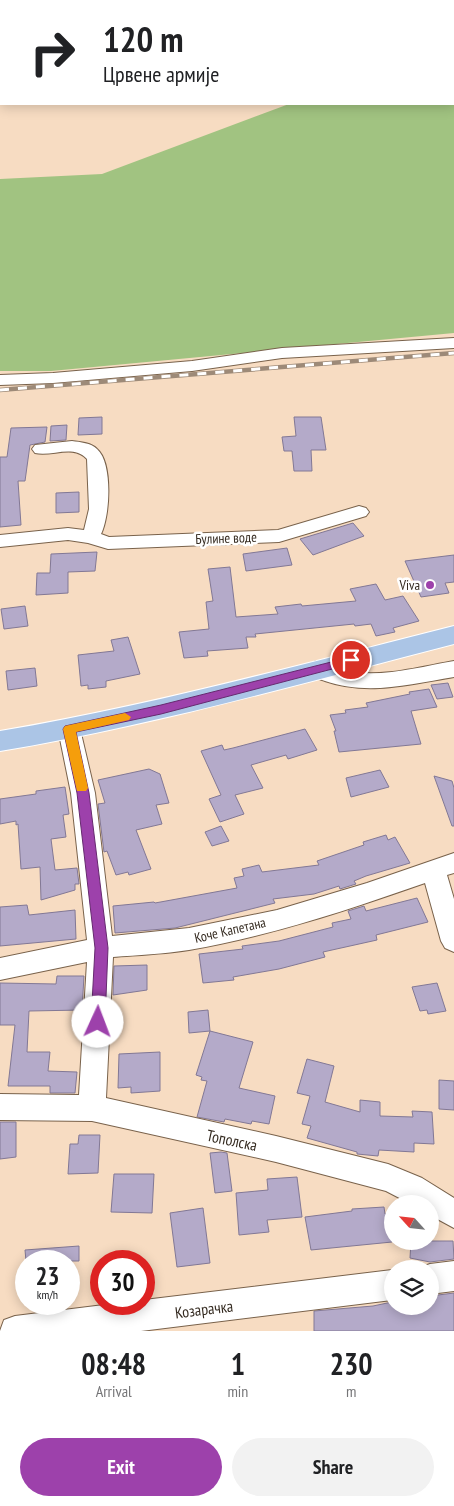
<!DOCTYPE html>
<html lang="en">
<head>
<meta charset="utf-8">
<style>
	body { margin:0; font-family:"PT Sans Narrow",sans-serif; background:#f2f2f2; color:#202124; height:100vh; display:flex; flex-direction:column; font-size:19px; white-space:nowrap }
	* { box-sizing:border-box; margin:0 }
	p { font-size:16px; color:#757577 }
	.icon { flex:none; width:28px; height:28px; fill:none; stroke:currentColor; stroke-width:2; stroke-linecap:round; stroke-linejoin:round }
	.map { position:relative; height:1331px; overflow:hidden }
	.panel { display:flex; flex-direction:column; background:#fff; flex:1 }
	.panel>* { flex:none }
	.banner { position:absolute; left:0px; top:0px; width:455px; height:105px; box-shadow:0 2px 12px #0003; background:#fff; color:#202124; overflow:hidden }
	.needle { width:32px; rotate:297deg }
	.controls { position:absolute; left:384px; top:1195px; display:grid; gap:10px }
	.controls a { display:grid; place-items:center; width:55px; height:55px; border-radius:50%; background:#fff; box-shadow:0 2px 12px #0003; font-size:25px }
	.speed { position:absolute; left:15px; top:1250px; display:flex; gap:10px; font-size:25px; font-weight:700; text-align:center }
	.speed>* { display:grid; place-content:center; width:65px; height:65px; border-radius:50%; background:#fff; box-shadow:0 2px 12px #0003; line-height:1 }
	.speed small { font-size:12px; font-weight:400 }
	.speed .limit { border:8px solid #d22; background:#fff; color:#111 }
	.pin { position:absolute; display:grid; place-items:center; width:42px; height:42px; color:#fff; margin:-21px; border:2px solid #fff; border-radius:50%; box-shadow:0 1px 5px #0007 }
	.me { position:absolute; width:55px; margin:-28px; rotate:2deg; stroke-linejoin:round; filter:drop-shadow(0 0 4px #0008) }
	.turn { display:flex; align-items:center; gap:18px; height:105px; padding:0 20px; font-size:22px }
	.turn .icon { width:65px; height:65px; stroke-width:2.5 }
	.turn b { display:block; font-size:35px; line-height:42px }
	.eta { display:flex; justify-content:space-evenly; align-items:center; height:85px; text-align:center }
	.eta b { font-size:30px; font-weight:700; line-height:35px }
	.primary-button { display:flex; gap:10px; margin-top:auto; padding:10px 20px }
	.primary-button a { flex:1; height:58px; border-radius:30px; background:#9d41ab; color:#fff; font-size:20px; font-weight:700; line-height:58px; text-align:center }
	.primary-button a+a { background:#f2f2f2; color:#202124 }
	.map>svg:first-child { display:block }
	.green { fill:#a1c381 }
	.building { fill:#b4aac9; stroke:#827895 }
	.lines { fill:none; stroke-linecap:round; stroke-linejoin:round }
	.minor-casing { stroke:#79624b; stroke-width:2 }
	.major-casing { stroke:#fff; stroke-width:2 }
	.path { stroke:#b39e89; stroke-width:2; stroke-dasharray:2.5 2.5; stroke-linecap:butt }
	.minor { fill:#fff; fill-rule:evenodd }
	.major { fill:#abc5e6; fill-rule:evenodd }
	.rail-casing { stroke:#9d8a78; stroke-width:4.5 }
	.rail { stroke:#fff; stroke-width:3; stroke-dasharray:9; stroke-linecap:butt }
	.route { fill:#9d41ab; stroke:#662a6f }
	.slow { fill:#f59e0b }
	.poi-dot { fill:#9d41ab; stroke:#fff; stroke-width:2 }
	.labels { text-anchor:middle; stroke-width:5; stroke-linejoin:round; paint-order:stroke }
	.street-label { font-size:14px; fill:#352b21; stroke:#fff }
	.poi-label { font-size:14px; fill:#352b21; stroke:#fff; text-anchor:end }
	.near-street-label { font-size:16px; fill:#352b21; stroke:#fff }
</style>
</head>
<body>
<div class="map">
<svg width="454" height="1331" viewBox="0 0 454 1331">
	<rect width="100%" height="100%" fill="#f7dcc2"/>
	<polygon class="green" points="454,33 454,333 51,371 0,371 0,179 102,174 289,104 454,104"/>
	<g class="building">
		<polygon points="102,417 102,434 78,435 79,418"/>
		<polygon points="294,417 321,417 326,450 311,450 312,471 294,471 292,451 284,451 282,437 296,436"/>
		<polygon points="67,425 66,440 50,441 51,426"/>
		<polygon points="47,427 45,442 30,445 25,481 18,481 21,525 0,527 0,457 7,457 11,428"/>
		<polygon points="79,492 79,512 56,513 56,493"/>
		<polygon points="353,523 364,536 313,555 300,539"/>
		<polygon points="287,548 292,565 246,571 243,554"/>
		<polygon points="97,552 95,571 68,572 68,593 36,595 37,573 50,573 51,554"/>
		<polygon points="454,555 454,582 445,583 449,593 421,597 405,561"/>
		<polygon points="230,567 236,617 278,614 275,607 301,604 302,606 356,601 350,589 376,584 385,600 403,596 419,621 393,628 395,632 376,636 371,624 355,626 354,624 255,634 256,637 246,637 248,648 207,651 208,656 184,658 179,632 209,629 206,602 213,601 208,569"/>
		<polygon points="25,606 28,626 4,629 1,609"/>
		<polygon points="128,637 140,674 106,681 106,687 88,689 88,685 81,686 78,655 114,651 111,640"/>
		<polygon points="35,668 37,686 8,690 6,671"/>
		<polygon points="448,683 453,697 437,699 431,685"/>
		<polygon points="429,689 437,707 411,711 421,744 339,752 334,731 336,731 330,715 346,713 345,710 368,707 366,703 410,694 409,692"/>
		<polygon points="305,729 317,750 288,759 286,755 251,765 263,788 235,795 244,814 220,822 209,799 221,795 201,751 222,745 224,750 233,748"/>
		<polygon points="149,769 160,774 169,803 156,805 162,824 136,830 151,869 129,875 128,872 116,875 107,851 104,852 98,804 105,803 98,780"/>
		<polygon points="380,770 389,787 351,797 346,778"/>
		<polygon points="434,776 452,781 454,788 454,826 452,826"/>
		<polygon points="65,787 69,814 63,815 66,837 51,839 55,870 77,868 79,884 75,884 75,890 41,900 40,867 21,869 18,824 16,825 16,821 0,824 0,799 36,794 36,791"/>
		<polygon points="221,826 229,841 212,846 205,832"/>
		<polygon points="386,835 388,840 395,837 410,863 366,876 354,881 356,884 340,889 339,886 314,894 273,899 275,903 175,928 115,933 113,906 154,902 155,903 237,888 234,878 244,876 242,869 259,865 262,872 319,865 317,861 364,845 363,842"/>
		<polygon points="417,898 428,922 376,935 377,940 323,952 325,957 279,969 233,977 234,980 203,983 199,954 243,949 242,946 279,941 333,927 332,923 351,919 348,911 364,906 366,911"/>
		<polygon points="27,905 29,915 75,910 76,939 0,946 0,907"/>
		<polygon points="147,965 147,990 113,995 114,966"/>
		<polygon points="57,976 84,976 82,1010 29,1011 27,1052 50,1052 48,1071 77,1072 75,1093 50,1093 50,1086 8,1086 15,1025 0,1025 0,983 56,984"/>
		<polygon points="437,983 446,1011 428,1014 427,1010 420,1011 412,987"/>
		<polygon points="208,1010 210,1031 253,1042 239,1088 275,1096 269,1124 252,1121 251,1124 225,1119 224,1122 197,1117 207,1081 201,1080 202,1077 196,1075 210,1031 189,1033 188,1012"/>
		<polygon points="160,1052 160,1091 131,1093 131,1087 118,1088 119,1054"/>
		<polygon points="307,1059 334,1066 325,1102 360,1112 360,1100 380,1102 380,1116 413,1117 412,1111 432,1112 434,1144 414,1143 414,1152 379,1150 378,1156 357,1154 357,1152 307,1138 311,1126 302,1124 310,1096 297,1093"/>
		<polygon points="439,1080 454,1081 454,1110 439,1109"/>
		<polygon points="0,1122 16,1122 16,1157 0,1159"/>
		<polygon points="79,1135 100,1135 98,1173 68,1174 70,1144 78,1144"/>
		<polygon points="221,1152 227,1153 232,1191 215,1193 210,1153"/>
		<polygon points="114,1174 154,1174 152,1213 111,1212"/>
		<polygon points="297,1177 302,1217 267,1220 269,1232 239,1235 236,1193 268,1190 267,1179"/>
		<polygon points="384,1207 385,1214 392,1213 392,1242 311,1250 305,1217 352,1211 352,1209"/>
		<polygon points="203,1208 210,1263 177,1267 170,1213"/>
		<polygon points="411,1241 453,1241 454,1259 430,1262 410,1258"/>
		<polygon points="79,1246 79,1261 26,1261 25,1250"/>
		<polygon points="454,1293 454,1331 314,1331 314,1311 373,1306 392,1302 392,1306 430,1306 430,1296"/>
	</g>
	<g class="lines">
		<defs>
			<g id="minor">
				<polygon points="454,338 454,348 282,358 192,371 53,383 0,385 0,375 53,373 192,361 282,348"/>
				<path d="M72,441C80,442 91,443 97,449C113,463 110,516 101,534L109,537L278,530L359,506L366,508L369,512L366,516L279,542L108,549L88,543L68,540L0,547V535L68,528L84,530L89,509L87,459C73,444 52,457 35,453L32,449L35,445Z"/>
				<path d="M317,661C327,664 336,670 346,671C382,678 419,667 454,661V677C411,684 368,696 325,681C317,678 311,676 306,669L309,664Z"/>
				<path d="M69,721L77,723L80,729L95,793L112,936L189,928L277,910L367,883L454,853V873L447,875L454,899V952L445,948L441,941L425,883C348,910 270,936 189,950C164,954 138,955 113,957L106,1098L276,1136L388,1164L422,1178L454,1198V1228L430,1215V1204H411L386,1191L276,1162L92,1121L0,1120V1094L79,1095L87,962L0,980V958L87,940L71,793L58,729L61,723Z"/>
				<polygon points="454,1261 454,1291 430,1294 430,1269 419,1268 430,1264"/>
				<polygon points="392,1270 392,1300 141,1331 0,1331 4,1320 15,1316 112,1304 144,1304 144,1300"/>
			</g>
			<path id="major" d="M454,626V644C303,683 154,725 0,751V731C154,705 303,664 454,626Z"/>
		</defs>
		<use href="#minor" class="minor-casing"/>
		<use href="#major" class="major-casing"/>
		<polyline class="path" points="133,1 137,0"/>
		<use href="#minor" class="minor"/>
		<use href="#major" class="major"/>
		<defs>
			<polyline id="rail" points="0,390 454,353"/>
		</defs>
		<use href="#rail" class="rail-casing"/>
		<use href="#rail" class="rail"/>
	</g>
	<polygon class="route" points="351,657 357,660 355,663 161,714 76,732 89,793 108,948 105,1022 103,1027 98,1028 93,1027 91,1022 95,948 77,793 63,729 65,726 161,705"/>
	<polygon class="slow" points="125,713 131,717 129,720 76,732 88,788 86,791 77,791 63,729 65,726"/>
	<circle class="poi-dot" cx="430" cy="585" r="5"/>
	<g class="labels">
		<g class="street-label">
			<text transform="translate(226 538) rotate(-2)" y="5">Булине воде</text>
			<text transform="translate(230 930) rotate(-13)" y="5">Коче Капетана</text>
		</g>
		<g class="poi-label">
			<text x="420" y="590">Viva</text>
		</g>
		<g class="near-street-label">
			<text transform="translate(232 1140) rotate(12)" y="6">Тополска</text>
			<text transform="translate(204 1309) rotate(-7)" y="6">Козарачка</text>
		</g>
	</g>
</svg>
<div class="controls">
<a><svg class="needle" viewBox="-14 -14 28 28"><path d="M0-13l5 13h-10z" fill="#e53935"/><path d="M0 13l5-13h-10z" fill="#757577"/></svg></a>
<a><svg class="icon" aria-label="layers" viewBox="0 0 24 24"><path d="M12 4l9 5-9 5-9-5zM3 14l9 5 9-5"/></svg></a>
</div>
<div class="speed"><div>23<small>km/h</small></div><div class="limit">30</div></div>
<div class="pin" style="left:351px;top:660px;background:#d93025"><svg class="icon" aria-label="arrive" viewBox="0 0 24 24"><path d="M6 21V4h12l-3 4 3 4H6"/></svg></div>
<svg class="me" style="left:98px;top:1022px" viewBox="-20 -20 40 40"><circle r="19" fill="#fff"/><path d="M0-13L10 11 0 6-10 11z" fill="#9d41ab"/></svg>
<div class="banner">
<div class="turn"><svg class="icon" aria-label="right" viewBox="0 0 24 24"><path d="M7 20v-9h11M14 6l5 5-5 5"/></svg><div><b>120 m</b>Црвене армије</div></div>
</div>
</div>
<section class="panel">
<div class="eta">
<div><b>08:48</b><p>Arrival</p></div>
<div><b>1</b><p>min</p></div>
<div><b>230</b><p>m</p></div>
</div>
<div class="primary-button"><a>Exit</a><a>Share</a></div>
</section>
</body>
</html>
